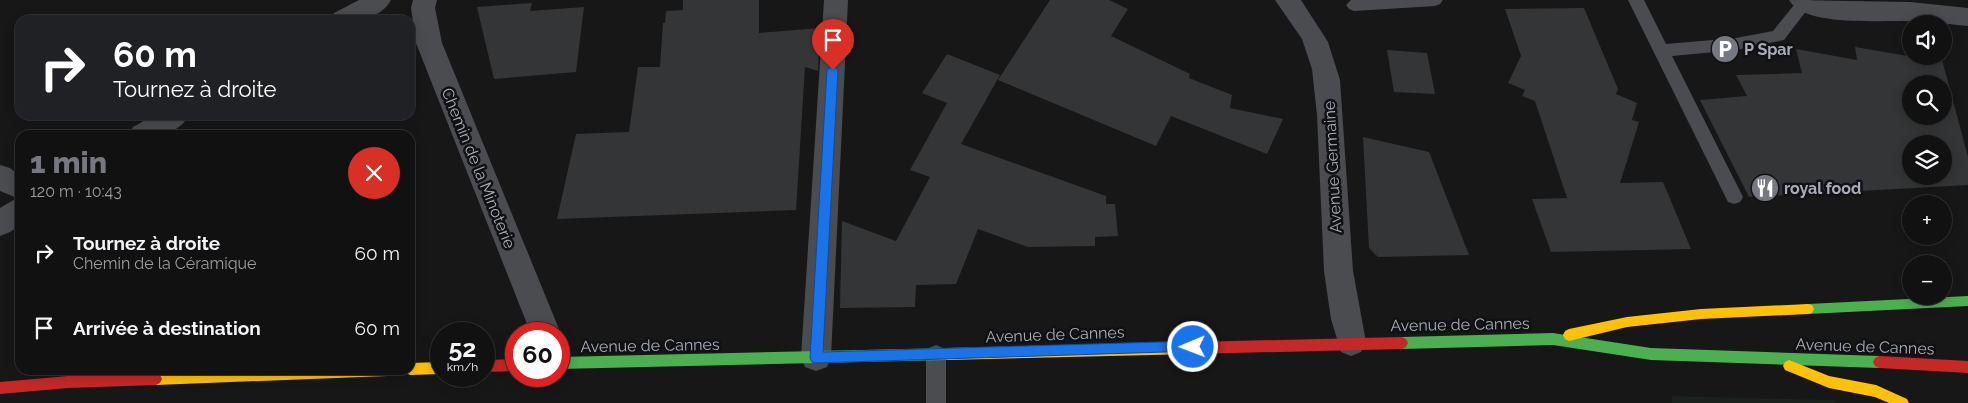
<!DOCTYPE html>
<html lang="fr">
<head>
<meta charset="utf-8">
<style>
	body { margin:0; font-family:Raleway,sans-serif; background:#1e1f1f; color:#f1f3f6; height:100vh; display:flex; flex-direction:column; font-size:19px; white-space:nowrap }
	* { box-sizing:border-box; margin:0 }
	p { font-size:16px; color:#9c9d9f }
	.icon { flex:none; width:28px; height:28px; fill:none; stroke:currentColor; stroke-width:2; stroke-linecap:round; stroke-linejoin:round }
	.map { position:relative; flex:1; overflow:hidden }
	.side { position:absolute; left:15px; top:130px; width:400px; height:245px; display:flex; flex-direction:column; background:#111; border-radius:15px; box-shadow:0 2px 12px #0003,0 0 0 1px #303131 }
	.side>* { flex:none }
	.banner { position:absolute; left:15px; top:15px; width:400px; height:105px; border-radius:15px; box-shadow:0 2px 12px #0003,0 0 0 1px #303131; background:#202124; color:#fff; overflow:hidden }
	.fabs { position:absolute; left:1902px; top:15px; display:grid; gap:10px }
	.fabs a { display:grid; place-items:center; width:50px; height:50px; border-radius:50%; background:#111; box-shadow:0 2px 12px #0003,0 0 0 1px #303131; font-size:25px }
	.speed { position:absolute; left:430px; top:322px; display:flex; gap:10px; font-size:25px; font-weight:700; text-align:center }
	.speed>* { display:grid; place-content:center; width:65px; height:65px; border-radius:50%; background:#111; box-shadow:0 2px 12px #0003,0 0 0 1px #303131; line-height:1 }
	.speed small { font-size:12px; font-weight:400 }
	.speed .limit { border:8px solid #d22; background:#fff; color:#111 }
	.pin { position:absolute; display:grid; place-items:center; width:42px; height:42px; color:#fff; margin:-51px -21px; border-radius:50% 50% 50% 0; rotate:-45deg; box-shadow:0 0 5px #0007 }
	.pin .icon { rotate:45deg }
	.me { position:absolute; width:55px; margin:-28px; rotate:269deg; stroke-linejoin:round; filter:drop-shadow(0 0 4px #0008) }
	.turn { display:flex; align-items:center; gap:18px; height:105px; padding:0 15px; font-size:22px }
	.turn .icon { width:65px; height:65px; stroke-width:2.5 }
	.turn b { display:block; font-size:35px; line-height:42px }
	.round { display:grid; place-items:center; flex:none; width:52px; height:52px; border-radius:26px; background:#1e1f1f }
	.headline { display:flex; align-items:center; justify-content:space-between; height:85px; padding:0 15px }
	h1 { font-size:30px; font-weight:800; line-height:38px; color:#757880 }
	ul { padding:0; list-style:none }
	li { display:flex; align-items:center; gap:15px; height:75px; padding:0 15px }
	li div { flex:1 }
	li b { display:block; font-size:19px }
	li em { font-style:normal }
	.map>svg:first-child { display:block }
	.green { fill:#1b211c }
	.building { fill:#343537; fill-rule:evenodd }
	.lines { fill:none; stroke-linecap:round; stroke-linejoin:round }
	.lane { fill:#4b4c50; fill-rule:evenodd }
	.street { fill:#4b4c50; fill-rule:evenodd }
	.fast { fill:#4caf50; fill-rule:evenodd }
	.slow { fill:#ffc107; fill-rule:evenodd }
	.jam { fill:#c62828; fill-rule:evenodd }
	.route { fill:#1a73e8; stroke:#114b97 }
	.labels { text-anchor:middle; stroke-width:5; stroke-linejoin:round; paint-order:stroke }
	.poi-label { font-size:16px; font-weight:bold; fill:#a8adb8; stroke:#111113; text-anchor:start }
	.street-label { font-size:16px; fill:#a8adb8; stroke:#111113 }
</style>
</head>
<body>
<div class="map">
<svg width="1968" height="403" viewBox="0 0 1968 403">
	<rect width="100%" height="100%" fill="#171717"/>
	<polygon class="green" points="1672,396 1833,400 1839,403 1189,403 1672,403"/>
	<g class="building">
		<polygon points="683,0 759,0 759,33 820,28 818,71 805,67 796,210 557,219 576,134 629,132 638,67 660,67 663,23 665,23 666,11 683,10"/>
		<polygon points="1050,0 1109,0 1128,9 1111,36 1190,74 1189,78 1232,95 1230,108 1283,119 1267,154 1171,116 1156,146 998,80"/>
		<polygon points="532,3 530,11 584,7 576,72 494,79 477,7"/>
		<polygon points="1584,8 1618,89 1616,94 1637,103 1632,120 1639,122 1620,183 1663,182 1691,249 1551,252 1532,199 1567,198 1535,101 1522,96 1525,90 1508,83 1521,56 1505,9"/>
		<path d="M1855,47L1908,56H1941L1968,157V185L1749,197L1700,100L1747,96L1736,75L1802,73L1796,49L1857,60ZM1911,84H1944V116H1911ZM1911,144H1944V176H1911Z"/>
		<polygon points="1387,50 1427,53 1435,94 1394,92"/>
		<polygon points="947,54 1000,75 961,144 1106,196 1106,204 1115,204 1118,236 1095,237 1095,246 1028,247 978,229 956,284 916,285 915,307 840,308 842,221 896,241 930,177 910,170 947,103 922,93"/>
		<polygon points="1363,137 1429,152 1469,255 1378,257 1369,248"/>
	</g>
	<g class="lines">
		<g class="lane">
			<polygon points="1351,0 1443,0 1440,4 1435,6 1354,11 1349,9 1346,5"/>
			<polygon points="1628,0 1644,0 1666,44 1736,38 1773,31 1798,0 1812,0 1810,6 1784,40 1736,50 1672,56 1743,197 1740,202 1734,204 1728,202"/>
			<polygon points="936,345 943,348 946,354 946,403 926,403 926,354 929,348"/>
		</g>
		<g class="street">
			<path d="M359,0H391C379,22 352,20 331,20L334,13Z"/>
			<polygon points="413,0 437,0 435,8 442,43 561,334 559,338 559,334 531,334 416,43 411,8"/>
			<polygon points="824,0 848,0 831,357 827,367 816,371 805,367 801,357"/>
			<polygon points="1275,0 1301,0 1328,42 1340,80 1353,271 1366,342 1361,352 1351,356 1341,352 1331,319 1324,271 1317,115 1312,69 1302,39"/>
			<path d="M1789,0L1910,2L1968,8V26C1948,24 1927,21 1906,21C1879,20 1804,27 1789,0Z"/>
			<path d="M154,115H189C177,138 151,135 129,135L133,127Z"/>
			<polygon points="0,165 10,168 20,176 20,225 10,232 0,236 0,208 17,198 0,191"/>
		</g>
		<g class="fast">
			<polygon points="1968,296 1968,306 1808,314 1804,313 1802,309 1804,305 1808,304"/>
			<polygon points="1553,333 1651,348 1879,356 1883,358 1885,362 1883,366 1879,368 1651,360 1553,345 1402,349 1398,347 1396,343 1398,339 1402,337"/>
			<polygon points="948,348 952,350 954,354 952,358 948,360 559,369 559,357"/>
		</g>
		<g class="slow">
			<polygon points="1808,304 1812,305 1814,309 1812,313 1808,314 1701,319 1627,327 1569,341 1565,339 1563,335 1565,331 1569,329 1627,317 1701,309"/>
			<polygon points="1193,342 1197,344 1199,348 1197,352 1193,354 948,360 944,358 942,354 944,350 948,348"/>
			<polygon points="1789,360 1829,376 1876,385 1907,399 1909,403 1889,403 1875,397 1829,388 1785,370 1783,366 1785,362"/>
			<polygon points="441,362 441,374 410,375 406,373 404,370 410,370 410,363"/>
			<polygon points="239,370 393,370 391,374 387,376 156,385 152,383 150,379 152,375 156,373"/>
		</g>
		<g class="jam">
			<polygon points="1402,337 1406,339 1408,343 1406,347 1402,349 1193,354 1189,352 1187,348 1189,344 1193,342"/>
			<polygon points="1879,356 1968,361 1968,373 1879,368 1875,366 1873,362 1875,358"/>
			<polygon points="516,359 516,371 484,372 484,360"/>
			<polygon points="156,373 160,375 162,379 160,383 156,385 68,388 0,394 0,382 68,376"/>
		</g>
	</g>
	<polygon class="route" points="833,66 838,70 823,352 1193,341 1197,343 1199,347 1197,351 816,363 812,362 810,358 827,70"/>
	<defs>
		<symbol id="parking-disc" viewBox="-11 -11 22 22"><circle r="9.5" fill="#757880" stroke="#111113"/><path d="M-3.5-5.5H1a3.5 3.5 0 0 1 0 7H-1V5.5H-3.5ZM-1-3.4V-.6H.8a1.4 1.4 0 0 0 0-2.8Z" fill="#fff"/></symbol>
		<symbol id="restaurant-disc" viewBox="-11 -11 22 22"><circle r="9.5" fill="#757880" stroke="#111113"/><path d="M-5-6h1v4h1v-4h1v4h1v-4h1v5L-1.5 .5V6h-2V.5L-5-1ZM5-6V6H3V1.5H1.5Q1.5-4 5-6Z" fill="#fff"/></symbol>
	</defs>
	<g fill-rule="evenodd">
		<use href="#parking-disc" x="1709" y="33" width="32" height="32"/>
		<use href="#restaurant-disc" x="1749" y="172" width="32" height="32"/>
	</g>
	<g class="labels">
		<g class="poi-label">
			<text x="1744" y="55">P Spar</text>
			<text x="1784" y="194">royal food</text>
		</g>
		<g class="street-label">
			<text transform="translate(1332 167) rotate(-93)" y="6">Avenue Germaine</text>
			<text transform="translate(479 168) rotate(68)" y="6">Chemin de la Minoterie</text>
			<text transform="translate(1460 324) rotate(-1)" y="6">Avenue de Cannes</text>
			<text transform="translate(1055 334) rotate(-2)" y="6">Avenue de Cannes</text>
			<text transform="translate(650 345) rotate(-1)" y="6">Avenue de Cannes</text>
			<text transform="translate(1865 346) rotate(2)" y="6">Avenue de Cannes</text>
		</g>
	</g>
</svg>
<div class="fabs">
<a><svg class="icon" aria-label="sound" viewBox="0 0 24 24"><path d="M4 9h4l5-4v14l-5-4H4zM17 9q2 3 0 6"/></svg></a>
<a><svg class="icon" aria-label="search" viewBox="0 0 24 24"><circle cx="10" cy="10" r="6"/><path d="M15 15l6 6"/></svg></a>
<a><svg class="icon" aria-label="layers" viewBox="0 0 24 24"><path d="M12 4l9 5-9 5-9-5zM3 14l9 5 9-5"/></svg></a>
<a>+</a>
<a>−</a>
</div>
<div class="speed"><div>52<small>km/h</small></div><div class="limit">60</div></div>
<div class="pin" style="left:833px;top:70px;background:#d93025"><svg class="icon" aria-label="arrive" viewBox="0 0 24 24"><path d="M6 21V4h12l-3 4 3 4H6"/></svg></div>
<svg class="me" style="left:1193px;top:347px" viewBox="-20 -20 40 40"><circle r="17" fill="#1a73e8" stroke="#fff" stroke-width="3"/><path d="M0-11L8 9 0 5-8 9z" fill="#fff"/></svg>
<div class="banner">
<div class="turn"><svg class="icon" aria-label="right" viewBox="0 0 24 24"><path d="M7 20v-9h11M14 6l5 5-5 5"/></svg><div><b>60 m</b>Tournez à droite</div></div>
</div>
<section class="side">
<div class="headline"><div><h1>1 min</h1><p>120 m · 10:43</p></div><a class="round" style="background:#d93025;color:#fff"><svg class="icon" aria-label="close" viewBox="0 0 24 24"><path d="M6 6l12 12M18 6L6 18"/></svg></a></div>
<ul>
<li><svg class="icon" aria-label="right" viewBox="0 0 24 24"><path d="M7 20v-9h11M14 6l5 5-5 5"/></svg><div><b>Tournez à droite</b><p>Chemin de la Céramique</p></div><em>60 m</em></li>
<li><svg class="icon" aria-label="arrive" viewBox="0 0 24 24"><path d="M6 21V4h12l-3 4 3 4H6"/></svg><div><b>Arrivée à destination</b></div><em>60 m</em></li>
</ul>
</section>
</div>
</body>
</html>
